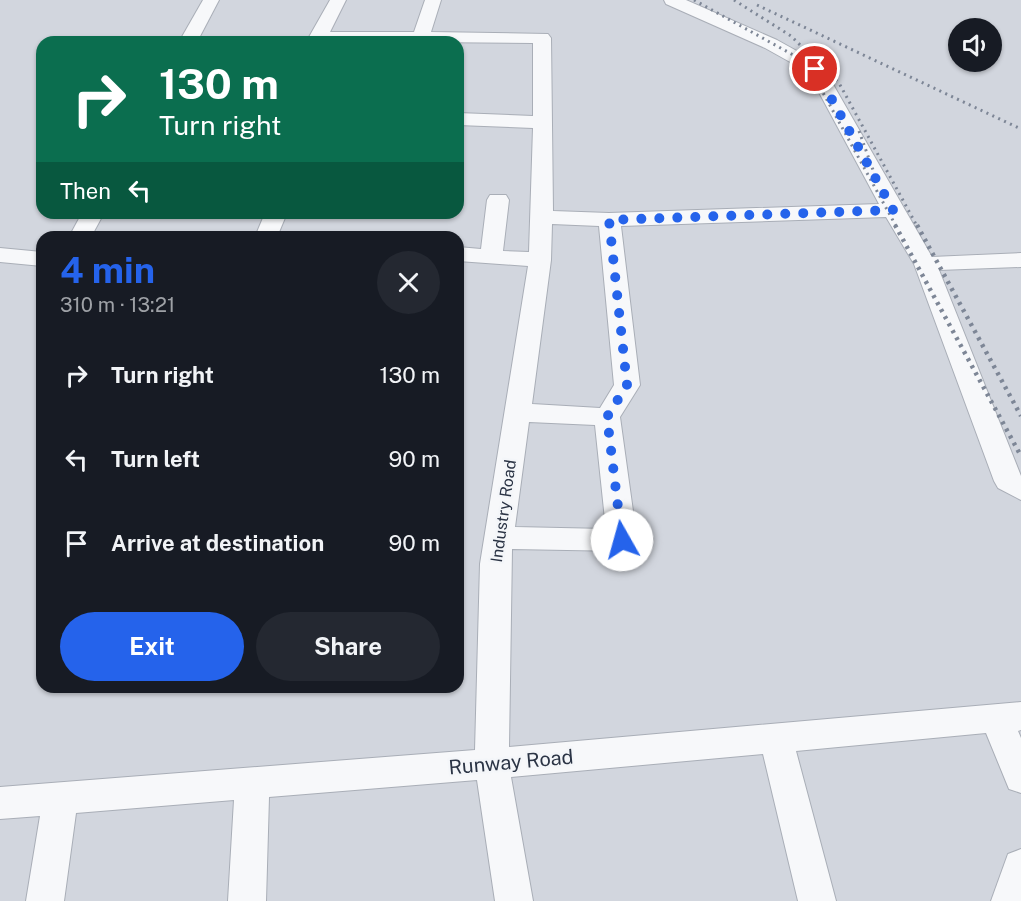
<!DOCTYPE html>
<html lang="en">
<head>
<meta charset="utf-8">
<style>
	body { margin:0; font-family:"Public Sans",sans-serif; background:#242831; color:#f1f3f6; height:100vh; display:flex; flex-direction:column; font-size:22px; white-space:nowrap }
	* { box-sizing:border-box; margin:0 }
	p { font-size:20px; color:#9ea1a6 }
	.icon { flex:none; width:33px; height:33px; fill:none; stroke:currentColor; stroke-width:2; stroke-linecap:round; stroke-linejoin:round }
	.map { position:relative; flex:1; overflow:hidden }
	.sheet { position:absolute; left:36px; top:231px; width:428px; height:462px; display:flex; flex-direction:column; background:#171b24; border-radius:18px; box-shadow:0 2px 4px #0004 }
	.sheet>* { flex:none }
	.hud { position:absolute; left:36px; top:36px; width:428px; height:183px; border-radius:18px; box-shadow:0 2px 4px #0004; background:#0b6e4f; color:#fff; overflow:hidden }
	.tools { position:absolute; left:948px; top:18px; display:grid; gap:12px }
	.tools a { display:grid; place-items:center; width:54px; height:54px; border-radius:50%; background:#171b24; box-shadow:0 2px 4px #0004; font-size:30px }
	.pin { position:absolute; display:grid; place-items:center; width:51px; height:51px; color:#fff; margin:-26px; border:3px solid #fff; border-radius:50%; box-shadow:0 2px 6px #0007 }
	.me { position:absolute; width:66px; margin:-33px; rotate:353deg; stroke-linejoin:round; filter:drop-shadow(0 0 4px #0008) }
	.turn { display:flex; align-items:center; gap:21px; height:126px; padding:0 24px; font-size:27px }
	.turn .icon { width:78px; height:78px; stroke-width:2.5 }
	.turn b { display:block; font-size:42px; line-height:51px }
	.then { display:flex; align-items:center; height:57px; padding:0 24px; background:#0003; gap:12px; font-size:22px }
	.round { display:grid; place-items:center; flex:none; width:63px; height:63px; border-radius:32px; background:#242831 }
	.headline { display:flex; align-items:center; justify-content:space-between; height:102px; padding:0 24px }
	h1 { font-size:36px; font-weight:700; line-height:45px; color:#2563eb }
	.action { display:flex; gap:12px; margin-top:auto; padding:12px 24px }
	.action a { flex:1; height:69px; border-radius:36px; background:#2563eb; color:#fff; font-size:24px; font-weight:700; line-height:69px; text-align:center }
	.action a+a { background:#242831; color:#f1f3f6 }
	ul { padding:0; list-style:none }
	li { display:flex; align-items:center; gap:18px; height:84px; padding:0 24px }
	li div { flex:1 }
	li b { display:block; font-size:22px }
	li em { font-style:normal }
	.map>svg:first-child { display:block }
	.built { fill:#d2d6de; fill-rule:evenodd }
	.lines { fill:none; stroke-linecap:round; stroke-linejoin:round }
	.minor-casing { stroke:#a9aeb7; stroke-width:2 }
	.minor { fill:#f7f8fa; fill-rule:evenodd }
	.rail-far1 { stroke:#7d8696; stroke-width:3; stroke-dasharray:2 4.5; stroke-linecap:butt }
	.rail { stroke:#7d8696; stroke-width:4.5; stroke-dasharray:3 5; stroke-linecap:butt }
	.route { stroke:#2563eb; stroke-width:10; stroke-dasharray:0 18 }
	.labels { text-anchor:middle; stroke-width:5; stroke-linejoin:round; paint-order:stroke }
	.street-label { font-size:16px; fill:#2b3445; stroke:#f4f6f9 }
	.near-street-label { font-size:20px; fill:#2b3445; stroke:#f4f6f9 }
</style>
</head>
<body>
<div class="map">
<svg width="1021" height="901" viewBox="0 0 1021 901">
	<rect width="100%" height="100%" fill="#e4e7ec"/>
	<path class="built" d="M0,0H1021V901H0ZM958,28H992V62H958ZM42,42H458V213H42ZM42,237H458V687H42Z"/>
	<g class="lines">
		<defs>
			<g id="minor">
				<polygon points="203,0 219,0 197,42 179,42"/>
				<path d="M330,0H346L330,32H414L425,0H441L431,32L548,34L551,38L553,211L609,213L879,204L808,72L765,48L666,4L664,0H686L777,40L822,65L932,257L1021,253V267L939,270L1021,476V500L998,488L994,481L914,264L886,217L621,226L640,385L620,417L637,540L632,548L622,551L512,549L509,747L1021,702V730L1018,731L1021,738V793L1009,789L986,733L796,751L836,901H798L763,754L511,777L533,901H495L477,780L269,797L266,901H228L234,800L76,813L64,901H26L40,816L0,819V787L475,750L480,564L528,266L458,261V247L481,249L487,200L490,195H506L509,200L503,251L529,252L533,128L458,125V113L533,116V43L312,41L309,37ZM552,224L599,226L614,385L600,408L532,404L551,260ZM529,422L595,425L606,529L515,527Z"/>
				<polygon points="82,213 104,213 91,237 69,237"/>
				<polygon points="265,213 287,213 277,237 255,237"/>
				<polygon points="0,248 42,252 42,266 0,262"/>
				<polygon points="1021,849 1021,901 991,901 1008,854"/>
			</g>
		</defs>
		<use href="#minor" class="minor-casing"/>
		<use href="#minor" class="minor"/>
		<g class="rail-far1">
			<polyline points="694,0 795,56 815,78 896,226"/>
			<polyline points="734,0 791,36 839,83 917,226"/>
			<polyline points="757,5 1021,129"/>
			<polyline points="859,131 873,170"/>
		</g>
		<g class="rail">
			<polyline points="895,225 1021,456"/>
			<polyline points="917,225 1021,416"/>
		</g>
	</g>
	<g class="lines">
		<polyline class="route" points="622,540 607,417 627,385 609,220 893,210 815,69"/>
	</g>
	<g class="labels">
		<g class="street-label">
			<text transform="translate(503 511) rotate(-82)" y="6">Industry Road</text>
		</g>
		<g class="near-street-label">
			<text transform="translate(511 762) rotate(-5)" y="7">Runway Road</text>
		</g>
	</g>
</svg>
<div class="tools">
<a><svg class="icon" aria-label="sound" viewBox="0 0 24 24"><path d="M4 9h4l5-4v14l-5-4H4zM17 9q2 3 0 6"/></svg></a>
</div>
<div class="pin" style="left:815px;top:69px;background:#d93025"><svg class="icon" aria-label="arrive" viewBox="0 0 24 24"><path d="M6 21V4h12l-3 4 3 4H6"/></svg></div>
<svg class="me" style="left:622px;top:540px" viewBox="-20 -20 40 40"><circle r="19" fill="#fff"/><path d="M0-13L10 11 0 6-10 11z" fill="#2563eb"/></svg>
<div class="hud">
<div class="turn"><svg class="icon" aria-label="right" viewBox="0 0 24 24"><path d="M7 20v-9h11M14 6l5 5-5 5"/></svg><div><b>130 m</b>Turn right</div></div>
<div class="then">Then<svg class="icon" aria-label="left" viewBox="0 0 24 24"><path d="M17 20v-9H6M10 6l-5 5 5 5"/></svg></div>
</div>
<section class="sheet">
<div class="headline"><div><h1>4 min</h1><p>310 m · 13:21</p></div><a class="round"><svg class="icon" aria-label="close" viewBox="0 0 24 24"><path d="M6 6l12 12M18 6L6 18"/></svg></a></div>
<ul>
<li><svg class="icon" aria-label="right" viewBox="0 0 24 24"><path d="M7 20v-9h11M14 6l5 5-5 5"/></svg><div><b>Turn right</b></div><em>130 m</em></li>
<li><svg class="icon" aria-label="left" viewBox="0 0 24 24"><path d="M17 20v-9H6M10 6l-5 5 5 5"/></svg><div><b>Turn left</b></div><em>90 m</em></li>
<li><svg class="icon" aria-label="arrive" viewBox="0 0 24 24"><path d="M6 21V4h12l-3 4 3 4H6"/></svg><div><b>Arrive at destination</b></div><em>90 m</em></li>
</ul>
<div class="action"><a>Exit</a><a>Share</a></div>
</section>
</div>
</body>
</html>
